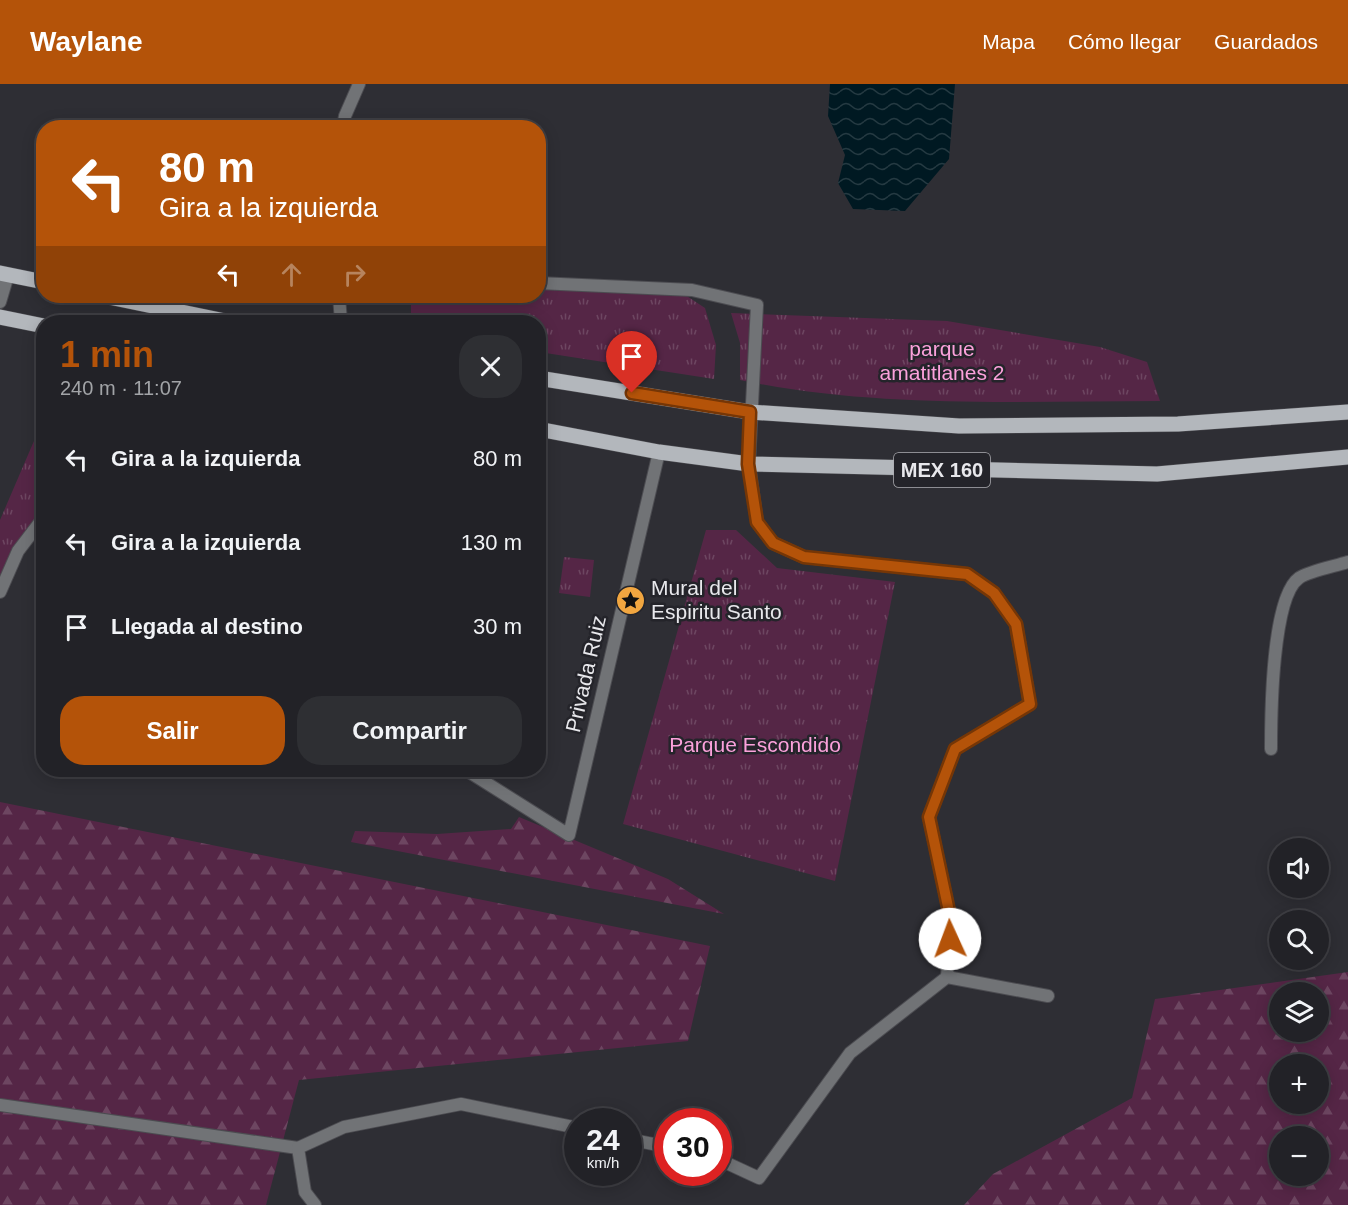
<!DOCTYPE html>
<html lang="es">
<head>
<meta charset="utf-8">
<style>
	body { margin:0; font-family:Arial,sans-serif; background:#2e2f33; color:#f1f3f6; height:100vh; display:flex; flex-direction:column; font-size:22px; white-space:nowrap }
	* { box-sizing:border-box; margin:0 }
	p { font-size:20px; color:#a2a4a7 }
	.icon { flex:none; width:33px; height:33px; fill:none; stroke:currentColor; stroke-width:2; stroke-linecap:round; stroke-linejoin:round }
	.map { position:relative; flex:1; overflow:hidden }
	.details { position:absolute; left:36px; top:231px; width:510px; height:462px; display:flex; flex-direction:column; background:#222227; border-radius:24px; box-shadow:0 3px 15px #0003,0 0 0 2px #3f3f44 }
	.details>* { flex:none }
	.guide { position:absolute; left:36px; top:36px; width:510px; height:183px; border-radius:24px; box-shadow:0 3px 15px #0003,0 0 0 2px #3f3f44; background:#b45309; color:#fff; overflow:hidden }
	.fabs { position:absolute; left:1269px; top:754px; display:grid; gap:12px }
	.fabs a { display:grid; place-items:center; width:60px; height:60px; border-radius:50%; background:#222227; box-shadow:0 3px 15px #0003,0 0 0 2px #3f3f44; font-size:30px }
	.speed { position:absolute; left:564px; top:1024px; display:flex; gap:12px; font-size:30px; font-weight:700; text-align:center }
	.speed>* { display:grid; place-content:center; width:78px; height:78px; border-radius:50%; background:#222227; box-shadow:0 3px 15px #0003,0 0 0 2px #3f3f44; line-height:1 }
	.speed small { font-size:15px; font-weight:400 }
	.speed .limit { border:9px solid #d22; background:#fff; color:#111 }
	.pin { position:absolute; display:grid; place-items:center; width:51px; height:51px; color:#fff; margin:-62px -26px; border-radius:50% 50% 50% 0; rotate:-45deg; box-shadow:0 0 6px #0007 }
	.pin .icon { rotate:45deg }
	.me { position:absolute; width:66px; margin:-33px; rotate:358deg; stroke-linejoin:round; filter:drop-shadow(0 0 4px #0008) }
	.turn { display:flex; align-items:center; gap:21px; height:126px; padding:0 24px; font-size:27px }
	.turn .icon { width:78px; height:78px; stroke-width:2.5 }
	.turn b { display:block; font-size:42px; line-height:51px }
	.lanes { display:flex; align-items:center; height:57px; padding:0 24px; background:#0003; justify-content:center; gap:30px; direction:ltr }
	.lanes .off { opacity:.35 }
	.round { display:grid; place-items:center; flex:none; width:63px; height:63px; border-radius:24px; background:#2e2f33 }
	.summary { display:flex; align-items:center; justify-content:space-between; height:102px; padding:0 24px }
	h1 { font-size:36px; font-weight:700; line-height:45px; color:#b45309 }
	.cta { display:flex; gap:12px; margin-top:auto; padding:12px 24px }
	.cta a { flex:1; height:69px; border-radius:24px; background:#b45309; color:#fff; font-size:24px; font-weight:700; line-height:69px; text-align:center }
	.cta a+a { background:#2e2f33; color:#f1f3f6 }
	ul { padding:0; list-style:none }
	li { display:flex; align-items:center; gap:18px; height:84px; padding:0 24px }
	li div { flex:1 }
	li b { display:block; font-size:22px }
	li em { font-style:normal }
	header { display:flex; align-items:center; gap:36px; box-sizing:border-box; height:84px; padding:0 30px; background:#b45309; color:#fff }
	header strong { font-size:28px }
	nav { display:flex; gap:33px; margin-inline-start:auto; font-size:21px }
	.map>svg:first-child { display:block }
	.forest { fill:url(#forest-firs); fill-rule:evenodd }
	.park { fill:url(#park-tufts) }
	.water { fill:url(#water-waves) }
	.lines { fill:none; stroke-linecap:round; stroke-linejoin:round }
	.street-casing { stroke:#4c4c51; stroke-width:14 }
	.primary-casing { stroke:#4c4c51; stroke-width:16 }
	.street { stroke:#717376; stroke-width:12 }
	.primary { stroke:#b3b7bc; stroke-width:15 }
	.route-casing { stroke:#753606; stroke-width:15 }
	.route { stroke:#b45309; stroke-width:10 }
	.labels { text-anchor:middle; stroke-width:5; stroke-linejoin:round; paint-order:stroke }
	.shield { fill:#24242a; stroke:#adadb2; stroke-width:1.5 }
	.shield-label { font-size:20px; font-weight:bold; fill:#e8e8ec }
	.park-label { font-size:21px; fill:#fba1db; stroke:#24242a }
	.poi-label { font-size:21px; fill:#e8e8ec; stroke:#24242a; text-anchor:start }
	.street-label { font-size:21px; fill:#e8e8ec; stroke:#24242a }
</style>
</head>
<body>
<header>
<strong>Waylane</strong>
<nav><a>Mapa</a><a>Cómo llegar</a><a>Guardados</a></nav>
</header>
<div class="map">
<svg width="1348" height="1121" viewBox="0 0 1348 1121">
	<defs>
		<pattern id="forest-firs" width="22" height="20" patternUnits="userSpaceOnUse" patternTransform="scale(1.5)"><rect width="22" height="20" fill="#552646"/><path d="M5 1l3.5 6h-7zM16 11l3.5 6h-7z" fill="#6d4661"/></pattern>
		<pattern id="park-tufts" width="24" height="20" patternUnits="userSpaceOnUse" patternTransform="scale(1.5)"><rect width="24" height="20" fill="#552646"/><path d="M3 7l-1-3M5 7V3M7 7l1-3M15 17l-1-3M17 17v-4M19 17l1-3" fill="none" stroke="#6d4661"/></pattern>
		<pattern id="water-waves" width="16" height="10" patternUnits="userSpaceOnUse" patternTransform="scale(1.5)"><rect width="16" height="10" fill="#001922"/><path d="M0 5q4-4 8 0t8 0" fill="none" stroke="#253a42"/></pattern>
	</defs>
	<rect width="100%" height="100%" fill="#2e2e34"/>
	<g class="forest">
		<polygon points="0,718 710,862 688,957 299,996 266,1121 0,1121"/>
		<polygon points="519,733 668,795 724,830 351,758 355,747 437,750 511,745"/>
		<path d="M1348,888V1121H964L993,1090L1132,1014L1155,915ZM1280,909H1318V948H1280ZM1280,981H1318V1020H1280ZM1280,1053H1318V1092H1280Z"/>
	</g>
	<g class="park">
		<polygon points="539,196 673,203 705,224 716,261 714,295 539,268 538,238 411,238 411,212 538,212"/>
		<path d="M731,229L947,237L1100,263L1147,278L1160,317C1021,317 877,325 740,296V259Z"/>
		<polygon points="43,336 43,424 19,458 0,500 0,436"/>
		<polygon points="706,446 736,446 777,484 895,498 835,797 623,740"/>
		<polygon points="564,473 594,476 590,513 559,509"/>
	</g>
	<polygon class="water" points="830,0 955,0 949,75 905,127 853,125 838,99 845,71 828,32"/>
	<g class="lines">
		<defs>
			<g id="street">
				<polyline points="343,44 345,32 359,0"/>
				<polyline points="538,199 692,206 757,221 749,380 757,438 773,459 804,473 967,490 994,509 1016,540 1030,620 955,665 929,733 951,837 947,893"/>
				<polyline points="339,212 341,238"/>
				<polyline points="0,218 8,191"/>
				<polyline points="0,508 18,467 44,433"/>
				<path d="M1271,665C1271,631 1272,513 1299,494C1309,487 1336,482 1348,478"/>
				<polyline points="466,686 569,751 659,368"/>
				<polyline points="0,1021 298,1064"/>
				<polyline points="628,1055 668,1063"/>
				<polyline points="718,1075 759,1094 850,969 947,893 1048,912"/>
				<polyline points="315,1121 305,1108 298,1064 344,1043 461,1020 578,1044"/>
			</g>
			<g id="primary">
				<polyline points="0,189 44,198"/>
				<polyline points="104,212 230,238"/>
				<polyline points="0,233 44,242"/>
				<polyline points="538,294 750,328 959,342 1178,340 1348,328"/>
				<polyline points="538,345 659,368 749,380 1157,390 1348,373"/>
			</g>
		</defs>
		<use href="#street" class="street-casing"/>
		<use href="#primary" class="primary-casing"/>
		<use href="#street" class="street"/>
		<use href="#primary" class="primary"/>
	</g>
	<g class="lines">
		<defs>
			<polyline id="route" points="632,309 750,328 748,380 757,438 773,459 804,473 967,490 994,509 1016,540 1030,620 955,665 929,733 951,837 950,855"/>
		</defs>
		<use href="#route" class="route-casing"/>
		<use href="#route" class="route"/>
	</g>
	<defs>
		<symbol id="sight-disc" viewBox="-11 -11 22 22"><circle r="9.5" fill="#f1a640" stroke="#24242a"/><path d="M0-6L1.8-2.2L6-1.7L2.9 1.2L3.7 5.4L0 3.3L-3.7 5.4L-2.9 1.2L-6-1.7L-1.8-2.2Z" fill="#111"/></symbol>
	</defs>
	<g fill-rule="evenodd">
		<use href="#sight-disc" x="614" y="500" width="33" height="33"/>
	</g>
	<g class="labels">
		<rect class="shield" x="894" y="369" width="96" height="34" rx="4.5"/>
		<g class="shield-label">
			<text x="942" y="393">MEX 160</text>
		</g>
		<g class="park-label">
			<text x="942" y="272">parque<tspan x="942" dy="24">amatitlanes 2</tspan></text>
			<text x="755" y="668">Parque Escondido</text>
		</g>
		<g class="poi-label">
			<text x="651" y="511">Mural del<tspan x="651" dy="24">Espiritu Santo</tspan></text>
		</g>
		<g class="street-label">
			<text transform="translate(586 590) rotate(-77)" y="7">Privada Ruiz</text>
		</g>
	</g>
</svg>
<div class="fabs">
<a><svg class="icon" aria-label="sound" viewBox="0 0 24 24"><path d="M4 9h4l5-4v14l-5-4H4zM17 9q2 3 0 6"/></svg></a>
<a><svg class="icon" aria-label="search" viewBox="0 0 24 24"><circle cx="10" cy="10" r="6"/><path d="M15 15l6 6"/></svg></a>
<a><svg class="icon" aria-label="layers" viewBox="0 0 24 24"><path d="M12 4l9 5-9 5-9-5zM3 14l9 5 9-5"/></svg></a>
<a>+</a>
<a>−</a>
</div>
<div class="speed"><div>24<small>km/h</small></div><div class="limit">30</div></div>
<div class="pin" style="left:632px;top:309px;background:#d93025"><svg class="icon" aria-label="arrive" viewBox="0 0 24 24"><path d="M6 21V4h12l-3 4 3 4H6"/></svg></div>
<svg class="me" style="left:950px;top:855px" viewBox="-20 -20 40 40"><circle r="19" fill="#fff"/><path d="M0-13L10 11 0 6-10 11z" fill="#b45309"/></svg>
<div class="guide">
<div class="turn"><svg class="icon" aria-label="left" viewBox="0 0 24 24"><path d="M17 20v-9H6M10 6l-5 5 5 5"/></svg><div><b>80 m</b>Gira a la izquierda</div></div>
<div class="lanes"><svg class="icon" aria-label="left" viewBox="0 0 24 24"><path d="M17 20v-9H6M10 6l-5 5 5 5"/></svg><svg class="icon off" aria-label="ahead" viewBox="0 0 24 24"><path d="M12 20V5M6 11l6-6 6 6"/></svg><svg class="icon off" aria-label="right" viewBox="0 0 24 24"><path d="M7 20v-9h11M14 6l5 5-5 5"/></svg></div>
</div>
<section class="details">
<div class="summary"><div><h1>1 min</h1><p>240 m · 11:07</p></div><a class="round"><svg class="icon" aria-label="close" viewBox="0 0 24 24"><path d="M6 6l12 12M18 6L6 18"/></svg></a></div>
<ul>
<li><svg class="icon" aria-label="left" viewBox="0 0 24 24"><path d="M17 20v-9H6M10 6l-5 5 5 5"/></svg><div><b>Gira a la izquierda</b></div><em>80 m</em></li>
<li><svg class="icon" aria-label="left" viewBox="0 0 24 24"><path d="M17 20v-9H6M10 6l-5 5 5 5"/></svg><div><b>Gira a la izquierda</b></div><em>130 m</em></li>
<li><svg class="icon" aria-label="arrive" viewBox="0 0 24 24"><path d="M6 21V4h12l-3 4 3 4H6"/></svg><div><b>Llegada al destino</b></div><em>30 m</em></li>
</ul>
<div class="cta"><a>Salir</a><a>Compartir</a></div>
</section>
</div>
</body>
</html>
